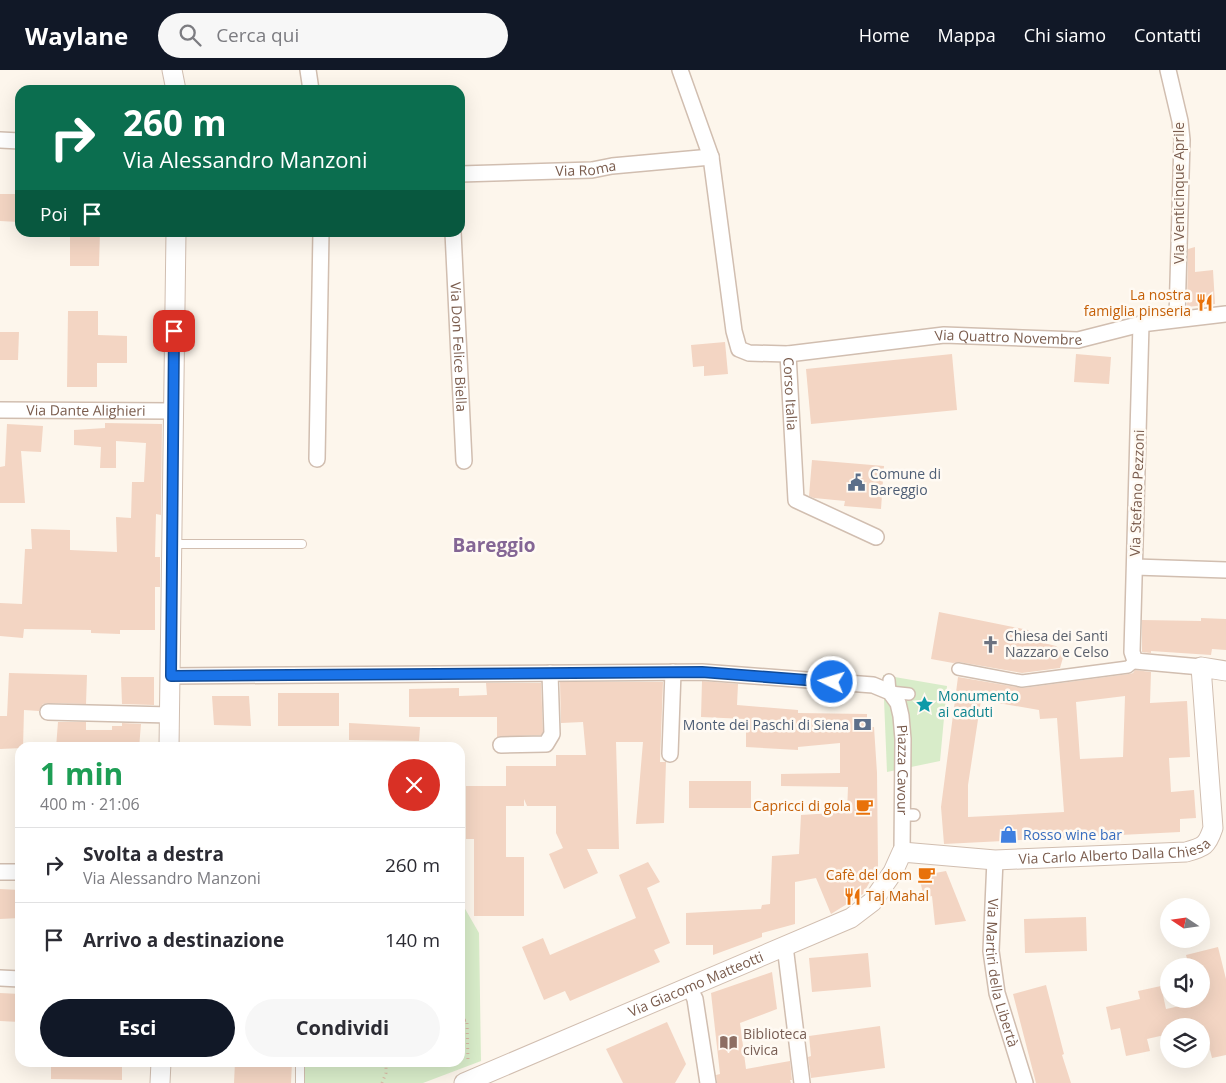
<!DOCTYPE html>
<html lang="it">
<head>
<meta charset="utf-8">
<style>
	body { margin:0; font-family:"Open Sans",sans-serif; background:#f7f7f7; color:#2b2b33; height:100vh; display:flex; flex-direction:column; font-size:19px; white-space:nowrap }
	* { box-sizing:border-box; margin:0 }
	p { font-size:16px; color:#7c7c81 }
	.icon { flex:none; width:28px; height:28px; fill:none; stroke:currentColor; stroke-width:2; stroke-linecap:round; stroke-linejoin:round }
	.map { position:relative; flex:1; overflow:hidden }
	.drawer { position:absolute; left:15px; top:672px; width:450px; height:325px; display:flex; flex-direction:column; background:#fff; border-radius:15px; box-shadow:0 5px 20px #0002 }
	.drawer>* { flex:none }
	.hud { position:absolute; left:15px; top:15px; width:450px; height:152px; border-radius:15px; box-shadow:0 5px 20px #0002; background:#0b6e4f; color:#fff; overflow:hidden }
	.needle { width:32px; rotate:283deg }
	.controls { position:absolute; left:1160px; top:828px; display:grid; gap:10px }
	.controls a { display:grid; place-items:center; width:50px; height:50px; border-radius:50%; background:#fff; box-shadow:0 5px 20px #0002; font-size:25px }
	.pin { position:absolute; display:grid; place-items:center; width:42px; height:42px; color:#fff; margin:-21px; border-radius:10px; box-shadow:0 2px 8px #0006 }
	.me { position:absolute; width:55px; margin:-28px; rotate:275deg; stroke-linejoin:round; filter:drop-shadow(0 0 4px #0008) }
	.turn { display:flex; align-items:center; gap:18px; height:105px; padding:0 25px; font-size:22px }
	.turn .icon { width:65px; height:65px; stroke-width:2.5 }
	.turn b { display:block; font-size:35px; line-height:42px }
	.then { display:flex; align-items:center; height:48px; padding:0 25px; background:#0003; gap:10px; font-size:19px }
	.round { display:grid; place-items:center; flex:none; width:52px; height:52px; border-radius:26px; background:#f7f7f7 }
	.head { display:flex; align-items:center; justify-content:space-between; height:85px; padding:0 25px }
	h1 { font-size:30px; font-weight:700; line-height:38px; color:#1e9e55 }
	.action { display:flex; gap:10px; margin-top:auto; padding:10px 25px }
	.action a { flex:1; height:58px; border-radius:30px; background:#111827; color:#fff; font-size:20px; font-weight:700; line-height:58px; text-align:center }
	.action a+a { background:#f7f7f7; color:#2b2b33 }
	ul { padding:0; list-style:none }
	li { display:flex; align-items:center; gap:15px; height:75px; padding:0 25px; border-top:1px solid #e1e1e2 }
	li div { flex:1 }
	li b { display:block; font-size:19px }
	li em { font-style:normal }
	header { display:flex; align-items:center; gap:30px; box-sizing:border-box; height:70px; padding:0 25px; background:#111827; color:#fff }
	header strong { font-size:24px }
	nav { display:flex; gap:28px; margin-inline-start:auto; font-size:18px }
	.search { width:350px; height:45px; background:#f7f7f7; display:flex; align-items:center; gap:12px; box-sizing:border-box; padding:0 18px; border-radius:28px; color:#7c7c81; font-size:19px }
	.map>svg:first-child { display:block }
	.green { fill:#d8ecc9 }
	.building { fill:#f3d5c3; fill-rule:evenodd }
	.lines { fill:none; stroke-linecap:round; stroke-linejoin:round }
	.service-casing { stroke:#d1beb0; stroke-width:10 }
	.pedestrian-casing { stroke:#d1beb0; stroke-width:14 }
	.minor-casing { stroke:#d1beb0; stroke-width:18 }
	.tertiary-casing { stroke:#d1beb0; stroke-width:21 }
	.path { stroke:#d9b8a5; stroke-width:3; stroke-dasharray:1 4; stroke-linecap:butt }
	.service { stroke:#fff; stroke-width:8 }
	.pedestrian { stroke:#fff; stroke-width:11 }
	.minor { stroke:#fff; stroke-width:15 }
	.tertiary { stroke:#fff; stroke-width:19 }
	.route-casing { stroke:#114b97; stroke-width:12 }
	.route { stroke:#1a73e8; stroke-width:9 }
	.labels { text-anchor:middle; stroke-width:5; stroke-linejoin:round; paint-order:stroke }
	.street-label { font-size:14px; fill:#7a5c4d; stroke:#fffaf3 }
	.food-label { font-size:14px; fill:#c56008; stroke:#fffaf3; text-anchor:end }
	.service-label { font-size:14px; fill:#4e5e75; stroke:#fffaf3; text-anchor:start }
	.worship-label { font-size:14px; fill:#5b616d; stroke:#fffaf3; text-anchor:start }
	.culture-label { font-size:14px; fill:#0d838f; stroke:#fffaf3; text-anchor:start }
	.shop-label { font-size:14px; fill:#366cbe; stroke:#fffaf3; text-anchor:start }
	.education-label { font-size:14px; fill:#785e54; stroke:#fffaf3; text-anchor:start }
	.district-label { font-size:19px; font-weight:bold; fill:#846695; stroke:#fffaf3 }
</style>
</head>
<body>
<header>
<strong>Waylane</strong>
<div class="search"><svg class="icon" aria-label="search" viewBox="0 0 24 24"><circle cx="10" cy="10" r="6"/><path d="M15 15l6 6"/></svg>Cerca qui</div>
<nav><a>Home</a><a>Mappa</a><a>Chi siamo</a><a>Contatti</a></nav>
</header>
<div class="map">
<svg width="1226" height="1013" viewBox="0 0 1226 1013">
	<rect width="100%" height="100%" fill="#fdf6ec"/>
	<g class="green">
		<polygon points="883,605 947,616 940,691 887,702"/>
		<polygon points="460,830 479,863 481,991 423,1013 305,1013 305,993 460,992"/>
	</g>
	<g class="building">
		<polygon points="0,124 20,124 19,152 0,151"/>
		<polygon points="70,162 100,162 99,196 70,196"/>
		<polygon points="1195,177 1195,202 1213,200 1215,234 1187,237 1188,179"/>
		<polygon points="68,241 98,241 98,265 127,266 127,293 97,293 97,317 67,317"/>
		<polygon points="0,262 19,262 18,290 0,290"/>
		<polygon points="725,272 728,304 704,306 704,296 693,297 691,275"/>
		<polygon points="952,284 957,340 811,354 806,299"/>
		<polygon points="1076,284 1111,287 1109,314 1074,312"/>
		<polygon points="105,353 162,354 161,445 156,444 155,487 160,487 160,517 155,517 155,560 120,560 120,564 91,563 91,560 24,559 23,568 0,566 0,533 22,534 25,479 32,479 31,459 70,460 70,480 117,482 116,447 131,448 132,412 144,412 146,373 116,371 116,398 100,398 101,377 74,375 74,360 105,358"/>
		<polygon points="7,354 43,356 41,382 21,381 25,433 0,433 0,397 5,396"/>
		<polygon points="812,390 884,396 881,439 844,436 845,431 814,428 809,426"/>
		<polygon points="939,542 1028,560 1040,572 1056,576 1064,584 1060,598 1022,603 959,592 953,593 931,589"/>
		<polygon points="1201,548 1226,549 1226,580 1212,579 1211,585 1151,581 1151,583 1142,582 1142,550 1201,551"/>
		<path d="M1135,600L1151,602L1150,633L1187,631L1190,687L1169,688L1171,722L1194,720L1196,748L1180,749V762L944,774L941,737L958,607L1023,618L1129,604L1133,603ZM1125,626L1123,687L1080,689L1076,632ZM981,630L1039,640L1040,649L1057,648L1064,742L968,747V715Z"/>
		<polygon points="9,603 87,605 86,634 48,633 43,634 39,641 24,640 23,678 0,679 0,646 7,646"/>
		<polygon points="121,607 154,607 154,635 122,634"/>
		<polygon points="702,611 738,614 737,635 798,640 798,643 867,644 867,657 874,657 877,703 878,797 863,824 831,844 816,808 795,812 795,854 762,863 762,867 713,885 713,875 686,875 686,843 761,839 762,835 770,834 772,786 799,784 801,745 847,742 848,717 781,716 781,704 840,703 840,673 798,677 798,680 746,677 746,649 701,647"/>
		<polygon points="560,612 663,612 660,692 666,692 664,753 636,754 643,672 616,672 619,779 587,779 598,803 564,819 549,784 563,778 556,763 556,736 527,736 524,729 524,736 506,736 506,787 524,787 524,846 474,846 474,769 466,769 466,716 506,716 506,696 556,696 556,685 586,685 583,652 561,653"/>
		<polygon points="486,613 541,613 543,662 541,665 497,667 497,647 409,647 409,619 459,618 459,626 487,625"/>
		<rect x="278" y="623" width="61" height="33"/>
		<polygon points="212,626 249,626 251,656 214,655"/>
		<polygon points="58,652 86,652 86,660 112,660 112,656 122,656 122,653 141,654 139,678 56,678"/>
		<polygon points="349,653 420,657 419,671 349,670"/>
		<rect x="689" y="711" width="62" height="27"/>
		<polygon points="648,792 660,812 647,818 670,873 654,880 660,892 570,931 565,921 544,930 522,877 543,868 550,885 636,848 619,805"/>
		<polygon points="946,801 966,851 935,855 932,826 924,828 919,806"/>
		<polygon points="0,819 20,820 20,848 0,849"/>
		<polygon points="1086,847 1087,881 1025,883 1024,849"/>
		<polygon points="1218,877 1226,909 1226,985 1212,988 1204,956 1169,956 1169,964 1147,969 1150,981 1126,986 1120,958 1111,960 1106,937 1140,929 1138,921 1161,916 1166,939 1198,932 1197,929 1201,929 1201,896 1189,896 1186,885"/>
		<polygon points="868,883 871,917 812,922 809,888"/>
		<polygon points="772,902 777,939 740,953 746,999 790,991 792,1010 790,1010 791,1013 717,1013 716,1005 720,1004 711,923"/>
		<polygon points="1046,915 1064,984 1062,985 1071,1013 1036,1013 1013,924"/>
		<polygon points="0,923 20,924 20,952 0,951"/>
		<polygon points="667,952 686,994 675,1013 623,1013 606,979"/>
		<polygon points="880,956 885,998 811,1008 808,987 811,986 809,966"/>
		<polygon points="51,992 122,992 122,1010 51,1009"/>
		<polygon points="235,992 292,992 291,1013 234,1013"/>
	</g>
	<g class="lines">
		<defs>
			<g id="service">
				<polyline points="172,474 302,474"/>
				<polyline points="300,1013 300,992"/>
			</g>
			<g id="pedestrian">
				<polyline points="958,599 1022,611 1128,597 1135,591"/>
				<polyline points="889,610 890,622 909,624"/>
				<polyline points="902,745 914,745"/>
			</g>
			<g id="minor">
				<polyline points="308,0 311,20"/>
				<path id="s1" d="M680,0L711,87L734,261L739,279L749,283L788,284L944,265L1078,270L1141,254L1226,244"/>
				<polyline points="1168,0 1180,51 1182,70 1177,248"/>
				<polyline points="0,70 20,71"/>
				<path id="s2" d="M460,104L592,100L612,96L711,87"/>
				<path id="s3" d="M453,162L464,391"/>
				<polyline points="1141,254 1132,582 1135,591 1201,597"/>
				<path id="s4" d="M788,284L796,430L876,467"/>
				<path id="s5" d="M0,340L173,341"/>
				<polyline points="317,389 321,162"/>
				<polyline points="1135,497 1226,500"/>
				<path id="s6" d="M171,606L702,602L873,615L890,622L898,633L901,646L903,669L902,782"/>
				<polyline points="48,642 170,645"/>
				<polyline points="501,675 546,674 552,664 550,603"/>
				<polyline points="670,684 673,602"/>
				<path id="s7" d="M995,790L991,881L997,923L1025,1013"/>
				<polyline points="0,802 20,802"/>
				<polyline points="785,876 802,1013"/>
				<polyline points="0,908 20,909"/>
				<polyline points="689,917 695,929 708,1013"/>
			</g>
			<g id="tertiary">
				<polyline points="172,0 176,20"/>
				<polyline points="169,678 176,162"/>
				<polyline points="160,1013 161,992"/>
				<path id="s8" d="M464,1013L851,848L872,832L893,802L902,782L995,790L1186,782C1204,777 1207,776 1213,758L1201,597L1226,601"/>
			</g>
		</defs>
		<use href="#service" class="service-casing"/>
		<use href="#pedestrian" class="pedestrian-casing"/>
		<use href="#minor" class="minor-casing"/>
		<use href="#tertiary" class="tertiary-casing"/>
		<g class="path">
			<polyline points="460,951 467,950 468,992"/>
			<polyline points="382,1013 386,1003 386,992"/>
		</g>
		<use href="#service" class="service"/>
		<use href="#pedestrian" class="pedestrian"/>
		<use href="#minor" class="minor"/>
		<use href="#tertiary" class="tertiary"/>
	</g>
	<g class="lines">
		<defs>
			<polyline id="route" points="174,261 171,606 702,602 832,612"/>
		</defs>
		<use href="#route" class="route-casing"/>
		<use href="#route" class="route"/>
	</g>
	<defs>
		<symbol id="restaurant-bare" viewBox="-9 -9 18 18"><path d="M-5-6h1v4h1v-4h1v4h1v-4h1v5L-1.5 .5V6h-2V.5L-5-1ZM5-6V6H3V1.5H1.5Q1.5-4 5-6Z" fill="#e8710a" stroke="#fffaf3" stroke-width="2.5" paint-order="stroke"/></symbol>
		<symbol id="civic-bare" viewBox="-9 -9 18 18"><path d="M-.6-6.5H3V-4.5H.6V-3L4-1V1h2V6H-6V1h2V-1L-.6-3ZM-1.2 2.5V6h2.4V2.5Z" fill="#5c6f8a" stroke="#fffaf3" stroke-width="2.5" paint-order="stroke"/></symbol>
		<symbol id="church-bare" viewBox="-9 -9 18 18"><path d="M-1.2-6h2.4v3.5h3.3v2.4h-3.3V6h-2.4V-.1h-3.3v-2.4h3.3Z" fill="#6b7280" stroke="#fffaf3" stroke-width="2.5" paint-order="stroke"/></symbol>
		<symbol id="sight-bare" viewBox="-9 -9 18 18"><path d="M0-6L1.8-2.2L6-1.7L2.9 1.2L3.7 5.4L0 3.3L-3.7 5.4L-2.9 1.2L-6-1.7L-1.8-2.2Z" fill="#0f9aa8" stroke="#fffaf3" stroke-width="2.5" paint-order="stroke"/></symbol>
		<symbol id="bank-bare" viewBox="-9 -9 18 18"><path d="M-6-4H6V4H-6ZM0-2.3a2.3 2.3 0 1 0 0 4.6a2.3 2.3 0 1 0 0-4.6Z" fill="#5c6f8a" stroke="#fffaf3" stroke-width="2.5" paint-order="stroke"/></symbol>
		<symbol id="cafe-bare" viewBox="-9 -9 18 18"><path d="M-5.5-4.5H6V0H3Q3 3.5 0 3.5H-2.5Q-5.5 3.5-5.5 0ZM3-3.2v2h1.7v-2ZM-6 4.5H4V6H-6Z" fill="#e8710a" stroke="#fffaf3" stroke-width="2.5" paint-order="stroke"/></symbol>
		<symbol id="shop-bare" viewBox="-9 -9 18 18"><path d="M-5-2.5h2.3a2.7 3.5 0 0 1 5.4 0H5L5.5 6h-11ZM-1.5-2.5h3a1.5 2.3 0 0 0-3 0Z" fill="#3f7fe0" stroke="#fffaf3" stroke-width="2.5" paint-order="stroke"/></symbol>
		<symbol id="library-bare" viewBox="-9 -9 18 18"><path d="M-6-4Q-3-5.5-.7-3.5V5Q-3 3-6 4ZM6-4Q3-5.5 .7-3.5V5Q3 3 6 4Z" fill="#8d6e63" stroke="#fffaf3" stroke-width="2.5" paint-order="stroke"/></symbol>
	</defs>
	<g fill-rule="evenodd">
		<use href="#restaurant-bare" x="1192" y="220" width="25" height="25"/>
		<use href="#civic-bare" x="844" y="400" width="25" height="25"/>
		<use href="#church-bare" x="978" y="562" width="25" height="25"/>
		<use href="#sight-bare" x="912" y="622" width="25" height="25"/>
		<use href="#bank-bare" x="850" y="642" width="25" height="25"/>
		<use href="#cafe-bare" x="852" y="724" width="25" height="25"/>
		<use href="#shop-bare" x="996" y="752" width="25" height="25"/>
		<use href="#cafe-bare" x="914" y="792" width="25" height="25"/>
		<use href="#restaurant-bare" x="840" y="814" width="25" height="25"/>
		<use href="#library-bare" x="716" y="960" width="25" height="25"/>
	</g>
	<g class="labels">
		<g class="street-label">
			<text dy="5" stroke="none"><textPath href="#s2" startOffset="126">Via Roma</textPath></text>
			<text transform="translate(1179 123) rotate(-90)" y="5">Via Venticinque Aprile</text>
			<text dy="5" stroke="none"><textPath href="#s1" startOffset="558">Via Quattro Novembre</textPath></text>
			<text dy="5" stroke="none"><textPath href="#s3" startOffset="115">Via Don Felice Biella</textPath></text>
			<text dy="5" stroke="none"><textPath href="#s4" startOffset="40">Corso Italia</textPath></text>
			<text dy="5" stroke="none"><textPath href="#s5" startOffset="86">Via Dante Alighieri</textPath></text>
			<text transform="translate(1137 423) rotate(-88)" y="5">Via Stefano Pezzoni</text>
			<text dy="5" stroke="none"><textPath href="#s6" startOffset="802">Piazza Cavour</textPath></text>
			<text dy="5" stroke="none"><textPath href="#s8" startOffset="719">Via Carlo Alberto Dalla Chiesa</textPath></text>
			<text dy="5" stroke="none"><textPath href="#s7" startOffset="114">Via Martiri della Libertà</textPath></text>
			<text dy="5" stroke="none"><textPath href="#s8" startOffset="252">Via Giacomo Matteotti</textPath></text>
		</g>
		<g class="food-label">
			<text x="1191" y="230">La nostra<tspan x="1191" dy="16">famiglia pinseria</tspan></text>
			<text x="851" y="741">Capricci di gola</text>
			<text x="912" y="810">Cafè del dom</text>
			<text x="866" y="831" text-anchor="start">Taj Mahal</text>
		</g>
		<g class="service-label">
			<text x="870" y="409">Comune di<tspan x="870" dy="16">Bareggio</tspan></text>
			<text x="849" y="660" text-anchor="end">Monte dei Paschi di Siena</text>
		</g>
		<g class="worship-label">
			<text x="1005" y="571">Chiesa dei Santi<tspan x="1005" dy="16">Nazzaro e Celso</tspan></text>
		</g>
		<g class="culture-label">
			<text x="938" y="631">Monumento<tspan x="938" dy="16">ai caduti</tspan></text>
		</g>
		<g class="shop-label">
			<text x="1023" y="770">Rosso wine bar</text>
		</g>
		<g class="education-label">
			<text x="743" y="969">Biblioteca<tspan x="743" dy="16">civica</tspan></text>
		</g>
		<g class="district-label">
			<text x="494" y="482">Bareggio</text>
		</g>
	</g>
</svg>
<div class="controls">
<a><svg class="needle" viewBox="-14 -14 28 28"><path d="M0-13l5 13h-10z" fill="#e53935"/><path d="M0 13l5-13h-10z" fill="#7c7c81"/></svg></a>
<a><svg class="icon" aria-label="sound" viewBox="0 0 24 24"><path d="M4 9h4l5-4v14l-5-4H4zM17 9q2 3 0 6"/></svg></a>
<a><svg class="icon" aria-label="layers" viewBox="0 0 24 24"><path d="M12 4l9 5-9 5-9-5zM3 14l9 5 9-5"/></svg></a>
</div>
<div class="pin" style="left:174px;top:261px;background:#d93025"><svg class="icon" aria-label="arrive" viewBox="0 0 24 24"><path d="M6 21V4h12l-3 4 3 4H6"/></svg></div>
<svg class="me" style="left:832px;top:612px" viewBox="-20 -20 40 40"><circle r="17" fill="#1a73e8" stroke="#fff" stroke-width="3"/><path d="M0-11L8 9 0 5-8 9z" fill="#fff"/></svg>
<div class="hud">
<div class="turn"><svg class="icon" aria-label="right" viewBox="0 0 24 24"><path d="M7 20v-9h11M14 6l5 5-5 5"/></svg><div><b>260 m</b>Via Alessandro Manzoni</div></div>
<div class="then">Poi<svg class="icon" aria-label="arrive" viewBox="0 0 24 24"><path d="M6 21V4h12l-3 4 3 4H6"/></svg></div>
</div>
<section class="drawer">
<div class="head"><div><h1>1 min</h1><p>400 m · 21:06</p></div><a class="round" style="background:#d93025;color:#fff"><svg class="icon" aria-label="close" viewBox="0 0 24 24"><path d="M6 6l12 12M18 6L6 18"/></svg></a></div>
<ul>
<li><svg class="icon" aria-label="right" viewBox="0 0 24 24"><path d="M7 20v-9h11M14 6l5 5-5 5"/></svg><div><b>Svolta a destra</b><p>Via Alessandro Manzoni</p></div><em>260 m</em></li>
<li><svg class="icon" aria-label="arrive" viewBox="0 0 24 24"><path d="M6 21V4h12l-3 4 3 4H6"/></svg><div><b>Arrivo a destinazione</b></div><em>140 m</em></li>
</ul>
<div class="action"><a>Esci</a><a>Condividi</a></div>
</section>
</div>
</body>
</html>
